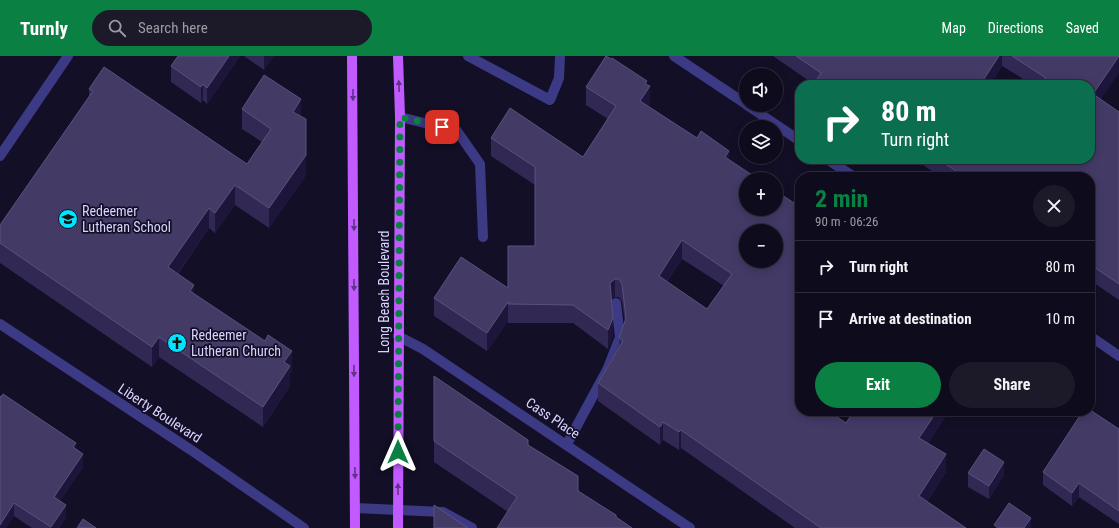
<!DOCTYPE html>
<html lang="en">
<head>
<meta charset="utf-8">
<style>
	body { margin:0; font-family:"Roboto Condensed",sans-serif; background:#1c1929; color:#f1f3f6; height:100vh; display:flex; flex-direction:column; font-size:15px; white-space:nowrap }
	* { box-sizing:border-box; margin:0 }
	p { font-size:13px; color:#9b9ba3 }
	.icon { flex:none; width:22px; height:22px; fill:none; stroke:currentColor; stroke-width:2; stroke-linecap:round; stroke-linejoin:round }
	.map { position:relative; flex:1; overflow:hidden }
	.details { position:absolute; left:795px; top:116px; width:300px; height:244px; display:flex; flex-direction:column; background:#0e0b1c; border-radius:16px; box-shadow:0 2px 10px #0003,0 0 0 1px #2e2b3b }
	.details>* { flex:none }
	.top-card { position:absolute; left:795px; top:24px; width:300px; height:84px; border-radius:16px; box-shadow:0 2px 10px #0003,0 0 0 1px #2e2b3b; background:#0b6e4f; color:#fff; overflow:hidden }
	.tools { position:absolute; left:739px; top:12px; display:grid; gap:8px }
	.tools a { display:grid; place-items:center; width:44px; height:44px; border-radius:50%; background:#0e0b1c; box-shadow:0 2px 10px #0003,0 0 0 1px #2e2b3b; font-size:20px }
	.pin { position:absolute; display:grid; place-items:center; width:34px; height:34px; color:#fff; margin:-17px; border-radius:8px; box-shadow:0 2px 6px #0006 }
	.me { position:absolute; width:44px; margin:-22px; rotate:0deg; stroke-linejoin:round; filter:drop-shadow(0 0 3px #0008) }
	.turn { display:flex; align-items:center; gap:14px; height:84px; padding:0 20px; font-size:18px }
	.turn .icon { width:52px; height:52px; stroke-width:2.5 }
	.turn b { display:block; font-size:28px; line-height:34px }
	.round { display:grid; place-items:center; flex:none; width:42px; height:42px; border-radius:21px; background:#1c1929 }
	.summary { display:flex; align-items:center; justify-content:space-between; height:68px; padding:0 20px }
	h1 { font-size:24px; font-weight:700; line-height:30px; color:#0b8043 }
	.action { display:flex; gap:8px; margin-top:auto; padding:8px 20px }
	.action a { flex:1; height:46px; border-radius:24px; background:#0b8043; color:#fff; font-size:16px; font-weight:700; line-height:46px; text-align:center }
	.action a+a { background:#1c1929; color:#f1f3f6 }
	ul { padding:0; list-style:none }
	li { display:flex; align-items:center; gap:12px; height:52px; padding:0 20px; border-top:1px solid #2e2b3b }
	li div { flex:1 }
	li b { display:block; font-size:15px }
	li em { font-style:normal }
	header { display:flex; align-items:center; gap:24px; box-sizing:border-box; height:56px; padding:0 20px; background:#0b8043; color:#fff }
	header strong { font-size:19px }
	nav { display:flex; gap:22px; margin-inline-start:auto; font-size:14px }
	.search { width:280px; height:36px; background:#1c1929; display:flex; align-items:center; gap:10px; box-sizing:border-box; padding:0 14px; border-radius:22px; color:#9b9ba3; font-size:15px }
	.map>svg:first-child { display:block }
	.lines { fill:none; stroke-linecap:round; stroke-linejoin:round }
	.service { stroke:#3d3a85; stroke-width:10 }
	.minor { stroke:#3d3a85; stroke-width:10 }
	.tertiary { stroke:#3d3a85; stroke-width:10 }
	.primary { stroke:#c25bff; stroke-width:10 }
	.wall { fill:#312854; fill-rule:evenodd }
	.shaded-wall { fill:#1d163a }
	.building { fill:#433a66; stroke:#5a527e; fill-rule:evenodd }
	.oneway { fill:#623188 }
	.route { stroke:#0b8043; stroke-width:7; stroke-dasharray:0 12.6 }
	.labels { text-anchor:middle; stroke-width:3.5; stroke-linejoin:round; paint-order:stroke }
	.poi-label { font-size:14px; fill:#d9d4ff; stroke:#130f26; text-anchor:start }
	.street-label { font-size:14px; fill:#d9d4ff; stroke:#130f26 }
</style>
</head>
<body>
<header>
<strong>Turnly</strong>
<div class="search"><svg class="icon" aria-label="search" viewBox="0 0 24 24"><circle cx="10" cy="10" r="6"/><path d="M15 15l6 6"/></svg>Search here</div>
<nav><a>Map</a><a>Directions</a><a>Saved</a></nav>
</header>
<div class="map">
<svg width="1119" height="472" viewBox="0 0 1119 472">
	<rect width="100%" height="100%" fill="#130f26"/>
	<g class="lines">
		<g class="service">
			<polyline points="468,0 550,44 559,22 560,0"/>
			<polyline points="400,61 457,75 480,108 483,181"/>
			<polyline points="567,388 607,314 620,281 616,247"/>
			<polyline points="355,452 443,456 472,472"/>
		</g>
		<g class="minor">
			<polyline points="674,0 746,48"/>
			<polyline points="747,49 800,85"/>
			<polyline points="827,103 854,121"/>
			<polyline points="398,280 423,293 690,472"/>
			<polyline points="1090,280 1119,300"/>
		</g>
		<g class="tertiary">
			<polyline points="0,100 68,0"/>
			<polyline points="0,268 194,396 304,472"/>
		</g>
		<g class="primary">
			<polyline points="352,0 355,472"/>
			<polyline points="398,0 400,61 398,472"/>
		</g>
	</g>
	<g class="wall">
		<polygon points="240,0 207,48 203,44 201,47 171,26 171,10"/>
		<polygon points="244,0 274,0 264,14"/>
		<polygon points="773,0 1119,0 1101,43 1119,56 1119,244 1094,227 1093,228 1090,227 1090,121 941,121 914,103 1090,103 1090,29 1033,29 1002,10 990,29 815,29"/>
		<path d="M647,29L650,48L648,50L729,104L800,355L846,367L854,355H949L928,387L946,416L927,446L966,472H795L681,392L679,394L663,384L660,389L598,345V327L619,290V282L625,267L622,246L619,241H615L612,243L613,280L608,293L573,267H508V265L487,295L434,260V242L508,232L535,190V129L491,100V82L583,101L608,63L586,49V31ZM682,203L724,230L707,253L667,226Z"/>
		<polygon points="89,33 247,108 262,86 242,73 242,53 301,60 306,119 269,172 235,149 215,177 209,172 178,218 194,238 292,315 290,317 290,330 263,371 159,301 152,311 0,207 0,169 89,41"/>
		<polygon points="434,320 528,389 578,435 616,461 508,456 434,406"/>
		<polygon points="0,340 76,393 83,411 60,445 66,462 59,472 32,472 14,460 6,472 0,472"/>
		<polygon points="1119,373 1119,468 1079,441 1072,450 1043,429 1043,416"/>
		<polygon points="968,417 1004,419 989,443 968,431"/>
	</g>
	<g class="shaded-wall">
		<polygon points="229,0 240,0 207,48 207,32"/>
		<polygon points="264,0 274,0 264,14"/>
		<polygon points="999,0 1002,0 1002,10 990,29 980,29"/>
		<polygon points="1119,1 1119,17 1093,54 1093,38"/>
		<polygon points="647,25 647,34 650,30 650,48 640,63 640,45 645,28"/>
		<polygon points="203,28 203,44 201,47 201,31"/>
		<polygon points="301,43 301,63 293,56"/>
		<polygon points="729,95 729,113 725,101"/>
		<polygon points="306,99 306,119 269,172 269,152"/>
		<polygon points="235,129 235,149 215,177 215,157"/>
		<polygon points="209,152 209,172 168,231 168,211"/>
		<polygon points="682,184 682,203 659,238 659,220"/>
		<polygon points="1094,211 1094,227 1093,228 1093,213"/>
		<polygon points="615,223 615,241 610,245 610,227"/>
		<polygon points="194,229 194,248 190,235"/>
		<polygon points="508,246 508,265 487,295 487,277"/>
		<polygon points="613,262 613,280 608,293 608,274"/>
		<polygon points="159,281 159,301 152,311 152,291"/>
		<polygon points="292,295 292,315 290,317 290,330 263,371 263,351 284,306"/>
		<polygon points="800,329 800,347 797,334"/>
		<polygon points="937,355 949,355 919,400 919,382"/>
		<polygon points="663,366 663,384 660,389 660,371"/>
		<polygon points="681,374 681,392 679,394 679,376"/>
		<polygon points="76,387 76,400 73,391"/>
		<polygon points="83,398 83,411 54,454 54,441"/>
		<polygon points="946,398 946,416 919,458 919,440"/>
		<polygon points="1004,406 1004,419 989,443 989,430"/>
		<polygon points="1079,427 1079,441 1072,450 1072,437"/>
		<polygon points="14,447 14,460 6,472 0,472 0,469"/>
		<polygon points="66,449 66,462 59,472 51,472 51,471"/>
		<polygon points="1031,462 1031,472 1024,472"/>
	</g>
	<g class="building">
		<polygon points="178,0 229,0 207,32 203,28 201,31 171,10"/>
		<path d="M606,0L611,3L612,2L647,25L645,28L650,30L640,45L697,82L701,75L729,95L725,101L758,123H746V153H776V135L800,151V329L797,334L800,336V355H828L846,367L854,355H937L919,382L946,398L919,440L966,472H821L681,374L679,376L663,366L660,371L598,327L623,285L619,282L626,262L622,228L619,223H615L610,227L613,262L608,274L573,249L508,248V246L487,277L434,242L461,201L508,232V190H535V111L491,82L510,52L583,101L616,50L586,31ZM746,175H776V205H746ZM682,184L732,218L707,253L659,220Z"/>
		<polygon points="796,0 999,0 980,29 826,29 817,23 821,17"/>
		<polygon points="1012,0 1119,0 1093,38 1119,56 1119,228 1094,211 1093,213 1090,211 1090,121 965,121 938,103 1090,103 1090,29 1041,29 1046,22"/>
		<polygon points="104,11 247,108 271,73 242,53 264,19 301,43 293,56 306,63 306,99 269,152 235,129 215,157 209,152 168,211 194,229 190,235 265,285 268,279 292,295 284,306 290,310 263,351 159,281 152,291 0,187 0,169 93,35 89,33"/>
		<polygon points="434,320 528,384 528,389 578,420 578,435 616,459 616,461 632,472 497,472 517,441 434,385"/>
		<polygon points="3,338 76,387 73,391 83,398 54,441 66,449 51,471 14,447 0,469 0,340 1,341"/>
		<polygon points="1090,354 1119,373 1119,455 1079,427 1072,437 1043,416 1083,355 1090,355"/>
		<polygon points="984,393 1004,406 989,430 968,417"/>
		<polygon points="1009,447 1031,462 1024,472 998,472 994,469"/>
		<polygon points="434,449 468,472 434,472"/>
		<polygon points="83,463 96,472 77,472"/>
	</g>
	<defs><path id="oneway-solid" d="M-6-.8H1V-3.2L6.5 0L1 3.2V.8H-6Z"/></defs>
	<g class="oneway">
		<use href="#oneway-solid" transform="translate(399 30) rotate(-92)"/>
		<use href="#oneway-solid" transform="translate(353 39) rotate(90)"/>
		<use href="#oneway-solid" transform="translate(354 169) rotate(90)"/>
		<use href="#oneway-solid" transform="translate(354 229) rotate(90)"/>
		<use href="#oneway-solid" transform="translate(354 315) rotate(90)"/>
		<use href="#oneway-solid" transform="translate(355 417) rotate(89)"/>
		<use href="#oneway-solid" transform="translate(398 433) rotate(-90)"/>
	</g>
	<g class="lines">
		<polyline class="route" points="398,396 400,61 442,71"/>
	</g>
	<defs>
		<symbol id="school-disc" viewBox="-11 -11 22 22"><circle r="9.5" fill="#00e5ff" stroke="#130f26"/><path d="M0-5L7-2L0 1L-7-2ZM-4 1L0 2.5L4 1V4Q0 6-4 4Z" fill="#111"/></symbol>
		<symbol id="church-disc" viewBox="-11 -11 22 22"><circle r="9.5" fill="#00e5ff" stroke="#130f26"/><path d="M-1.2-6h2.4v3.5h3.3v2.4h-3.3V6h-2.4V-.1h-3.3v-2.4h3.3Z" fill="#111"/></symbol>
	</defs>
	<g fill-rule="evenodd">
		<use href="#school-disc" x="57" y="152" width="22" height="22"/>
		<use href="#church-disc" x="166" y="276" width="22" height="22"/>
	</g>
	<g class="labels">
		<g class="poi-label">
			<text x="82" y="160">Redeemer<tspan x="82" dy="16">Lutheran School</tspan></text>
			<text x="191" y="284">Redeemer<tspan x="191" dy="16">Lutheran Church</tspan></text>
		</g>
		<g class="street-label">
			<text transform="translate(384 236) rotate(-90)" y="5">Long Beach Boulevard</text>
			<text transform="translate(160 357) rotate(33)" y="5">Liberty Boulevard</text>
			<text transform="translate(553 362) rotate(34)" y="5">Cass Place</text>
		</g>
	</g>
</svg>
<div class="tools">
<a><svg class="icon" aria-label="sound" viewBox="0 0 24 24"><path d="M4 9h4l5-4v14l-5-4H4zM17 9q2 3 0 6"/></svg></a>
<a><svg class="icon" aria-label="layers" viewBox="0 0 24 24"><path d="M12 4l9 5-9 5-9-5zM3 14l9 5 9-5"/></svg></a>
<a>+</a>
<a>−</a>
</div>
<div class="pin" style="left:442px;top:71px;background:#d93025"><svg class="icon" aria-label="arrive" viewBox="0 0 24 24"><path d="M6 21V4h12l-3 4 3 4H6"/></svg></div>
<svg class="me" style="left:398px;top:396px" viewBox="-20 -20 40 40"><path d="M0-17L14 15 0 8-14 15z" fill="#0b8043" stroke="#fff" stroke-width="4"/></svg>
<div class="top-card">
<div class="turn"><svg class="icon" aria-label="right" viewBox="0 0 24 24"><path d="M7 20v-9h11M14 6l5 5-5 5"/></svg><div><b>80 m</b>Turn right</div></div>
</div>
<section class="details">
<div class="summary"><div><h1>2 min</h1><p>90 m · 06:26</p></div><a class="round"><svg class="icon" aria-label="close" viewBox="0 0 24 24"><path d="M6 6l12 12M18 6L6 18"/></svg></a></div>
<ul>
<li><svg class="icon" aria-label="right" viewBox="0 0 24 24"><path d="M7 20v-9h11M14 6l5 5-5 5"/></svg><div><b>Turn right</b></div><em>80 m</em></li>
<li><svg class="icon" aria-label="arrive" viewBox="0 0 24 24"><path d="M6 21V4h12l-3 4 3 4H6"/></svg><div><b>Arrive at destination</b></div><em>10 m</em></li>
</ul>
<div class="action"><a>Exit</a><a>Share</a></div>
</section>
</div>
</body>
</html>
